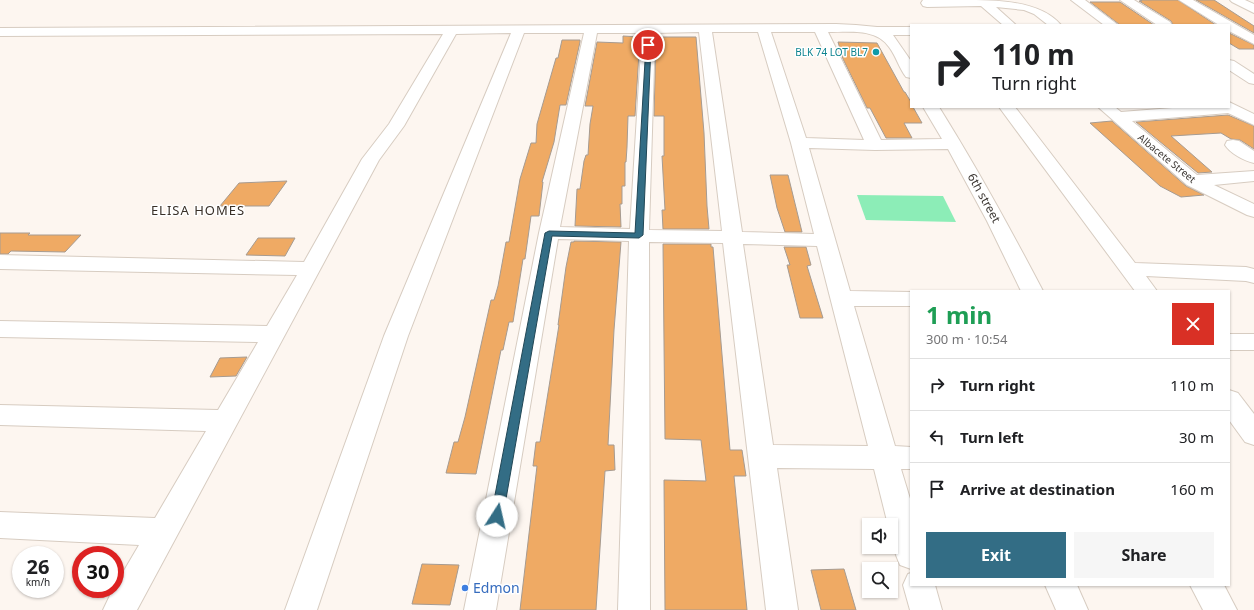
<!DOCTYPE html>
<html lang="en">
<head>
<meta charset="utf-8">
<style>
	body { margin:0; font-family:"Noto Sans",sans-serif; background:#f6f6f6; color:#202124; height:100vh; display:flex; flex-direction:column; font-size:15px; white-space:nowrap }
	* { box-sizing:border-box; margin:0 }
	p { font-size:13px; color:#757577 }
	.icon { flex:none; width:22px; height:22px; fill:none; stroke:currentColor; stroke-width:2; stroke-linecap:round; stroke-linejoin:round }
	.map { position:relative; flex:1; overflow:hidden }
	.panel { position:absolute; left:910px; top:290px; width:320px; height:296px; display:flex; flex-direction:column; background:#fff; border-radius:0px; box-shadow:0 1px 3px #0004 }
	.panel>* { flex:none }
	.guide { position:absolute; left:910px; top:24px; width:320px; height:84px; border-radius:0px; box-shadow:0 1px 3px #0004; background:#fff; color:#202124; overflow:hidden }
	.controls { position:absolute; left:862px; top:518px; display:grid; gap:8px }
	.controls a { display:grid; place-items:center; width:36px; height:36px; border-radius:0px; background:#fff; box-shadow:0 1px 3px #0004; font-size:20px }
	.speed { position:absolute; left:12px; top:546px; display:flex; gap:8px; font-size:20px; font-weight:700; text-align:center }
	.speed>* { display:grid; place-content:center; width:52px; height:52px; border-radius:50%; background:#fff; box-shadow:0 1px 3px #0004; line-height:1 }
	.speed small { font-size:10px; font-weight:400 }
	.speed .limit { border:6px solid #d22; background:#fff; color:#111 }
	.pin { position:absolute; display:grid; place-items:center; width:34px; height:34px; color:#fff; margin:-17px; border:2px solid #fff; border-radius:50%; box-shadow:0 1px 4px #0007 }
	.me { position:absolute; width:44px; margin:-22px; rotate:10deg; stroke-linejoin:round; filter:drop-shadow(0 0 3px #0008) }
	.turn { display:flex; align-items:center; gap:14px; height:84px; padding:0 16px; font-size:18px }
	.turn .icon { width:52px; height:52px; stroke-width:2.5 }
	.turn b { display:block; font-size:28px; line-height:34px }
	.round { display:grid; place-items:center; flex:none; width:42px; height:42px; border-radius:0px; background:#f6f6f6 }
	.headline { display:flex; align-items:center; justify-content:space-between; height:68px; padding:0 16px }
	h1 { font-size:24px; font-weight:700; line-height:30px; color:#1e9e55 }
	.action { display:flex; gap:8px; margin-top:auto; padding:8px 16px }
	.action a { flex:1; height:46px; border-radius:0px; background:#336d85; color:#fff; font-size:16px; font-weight:700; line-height:46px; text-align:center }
	.action a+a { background:#f6f6f6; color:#202124 }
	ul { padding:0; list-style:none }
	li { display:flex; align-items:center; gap:12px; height:52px; padding:0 16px; border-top:1px solid #e0e0e0 }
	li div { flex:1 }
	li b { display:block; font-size:15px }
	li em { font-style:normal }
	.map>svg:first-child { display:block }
	.green { fill:#8cedb7 }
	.building { fill:#efaa64; stroke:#a69b91 }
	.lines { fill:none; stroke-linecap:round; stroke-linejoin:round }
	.minor-casing { stroke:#d7ccc1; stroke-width:2 }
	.minor { fill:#fff; fill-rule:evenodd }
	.route { fill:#336d85; stroke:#214756 }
	.culture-dot { fill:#0f9aa8; stroke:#fff; stroke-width:1.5 }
	.shop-dot { fill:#3f7fe0; stroke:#fff; stroke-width:1.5 }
	.labels { text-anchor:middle; stroke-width:3; stroke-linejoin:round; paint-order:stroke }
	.far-culture-label { font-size:10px; fill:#0d838f; stroke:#fff; text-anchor:end }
	.far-street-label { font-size:10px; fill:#3d3834; stroke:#fff }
	.street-label { font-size:12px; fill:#3d3834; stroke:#fff }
	.neighbourhood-label { font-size:13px; letter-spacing:1px; fill:#393028; stroke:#fff }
	.near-shop-label { font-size:14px; fill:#366cbe; stroke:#fff; text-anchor:start }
</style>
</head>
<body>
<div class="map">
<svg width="1254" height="610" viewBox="0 0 1254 610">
	<rect width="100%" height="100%" fill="#fdf6f0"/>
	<polygon class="green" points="857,195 943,196 956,222 866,220"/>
	<g class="building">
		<polygon points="1140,0 1178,0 1216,25 1173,25 1171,21 1139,1 1142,1"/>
		<polygon points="1196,0 1214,0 1254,26 1254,33"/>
		<polygon points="1090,2 1120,2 1154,25 1120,25"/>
		<polygon points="1229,33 1254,45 1254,49 1239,49 1229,43"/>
		<polygon points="623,36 640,37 635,116 628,116 627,147 626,162 625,162 625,186 622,186 622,204 620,204 621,227 575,226 577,189 580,189 584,161 586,155 588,155 590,124 593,106 585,106 597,42 623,43"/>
		<polygon points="656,37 696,37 704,133 707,206 709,229 663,229 662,210 665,210 662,156 664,156 664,116 654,116"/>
		<polygon points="562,40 580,40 580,42 566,105 560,105 554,142 542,182 543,182 539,216 531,216 525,259 523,259 513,322 509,322 503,350 501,350 476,474 446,473 454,442 458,442 465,417 491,300 494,300 498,286 506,242 509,242 520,179 531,143 536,143 537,124 556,58 558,58"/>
		<polygon points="838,42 877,43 904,92 905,92 911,102 911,107 913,107 922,123 904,123 912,138 886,138 870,108 867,108 843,59"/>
		<polygon points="1228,115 1254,126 1254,149 1240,140 1231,139 1221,133 1171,136 1212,172 1198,173 1136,122"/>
		<polygon points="1112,121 1186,186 1204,195 1181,197 1160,186 1090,123"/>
		<polygon points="770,175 788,175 802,232 785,232 777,208"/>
		<polygon points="287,181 269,206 220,206 239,183"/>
		<polygon points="0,233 30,233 28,235 81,235 65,252 11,251 8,254 0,254"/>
		<polygon points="258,238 295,238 285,256 246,255"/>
		<polygon points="574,241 621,242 614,330 608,445 614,445 615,470 605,471 596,610 520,610 537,466 533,466 536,442 540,442 559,325 558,325 566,267 571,242 574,242"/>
		<polygon points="663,244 711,244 711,247 713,247 730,450 742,450 746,476 734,476 747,610 665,610 664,480 706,481 701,440 665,439"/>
		<polygon points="784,247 806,247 811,265 807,266 823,318 800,318 787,265 790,265"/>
		<polygon points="247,357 236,376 210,377 220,358"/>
		<polygon points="422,564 459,565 450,605 412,604"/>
		<polygon points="844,569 856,610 821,610 811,570"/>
	</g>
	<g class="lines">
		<defs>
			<g id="minor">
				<path d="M923,0C936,0 950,0 963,0C995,0 1040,0 1061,25H1048L1034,14L1024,10L996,7L1016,25H1003L981,6L927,7L923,6L921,3Z"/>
				<polygon points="1071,0 1085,0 1118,25 1104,25"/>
				<polygon points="1120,0 1134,0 1170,22 1172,25 1157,25"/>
				<polygon points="1179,0 1193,0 1254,35 1254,44 1229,31 1229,25 1219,25"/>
				<polygon points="1230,0 1245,0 1254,4 1254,13 1232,2"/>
				<path d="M836,24L856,25L877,27H911V35H893L911,61V78L906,77C899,68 896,56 889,47C876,28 849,32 828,32L881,140L942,139L923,107H939C976,166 1010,228 1043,291H1021L987,221L948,149L875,150L809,148L850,291L911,292V306H854L895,446L911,447V469H901L911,502V569L900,565C894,552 891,539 891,525H888L874,469L777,468L798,610H766L723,243L649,242L650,610H618L629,241L558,239L496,610H464L539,233L584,33H524L408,336L317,610H285L384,336L511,33L456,34L404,126L379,160L137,610H103L113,589H115V586L139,545L0,538V512L155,518L206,431L0,425V405L218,410L258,342L0,337V321L267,326L297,275L0,269V255L304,262L362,159L389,124L443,34L0,36V28ZM699,32L722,231L649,230L655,33ZM712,32H758L791,143L814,234L742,232ZM771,32H815L864,140L806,138ZM597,33H642L630,229L560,227ZM743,244L817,246L868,446L773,445Z"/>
				<polygon points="1229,60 1234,61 1254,74 1254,84 1249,83 1229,70"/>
				<polygon points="1229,102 1254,114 1254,125 1228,113 1132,121 1197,175 1254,171 1254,181 1214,185 1254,204 1254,217 1247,215 1187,185 1098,107 1115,107 1121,112 1185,107 1229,107"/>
				<polygon points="999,107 1015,107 1135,263 1246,267 1254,269 1254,283 1246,281 1146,276 1157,291 1135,291"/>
				<path d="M1233,140L1239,141L1254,151V163C1244,161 1230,153 1225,145L1227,141Z"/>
				<rect x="1229" y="334" width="25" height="16"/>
				<polygon points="1229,390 1238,393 1254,414 1254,445 1245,442 1229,420"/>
				<polygon points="911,573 911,585 935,585 942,610 910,610 903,585 908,574"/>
				<polygon points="1045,585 1077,585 1088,610 1056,610"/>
				<polygon points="1190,585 1224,585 1237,610 1203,610"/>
			</g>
		</defs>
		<use href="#minor" class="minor-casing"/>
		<use href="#minor" class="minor"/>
	</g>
	<polygon class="route" points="646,44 651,45 643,235 639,238 552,236 503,516 502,520 497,521 493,520 491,516 545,233 549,231 635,233"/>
	<circle class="culture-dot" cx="876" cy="52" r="4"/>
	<circle class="shop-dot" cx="465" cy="588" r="4"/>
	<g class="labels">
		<g class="far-culture-label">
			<text x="868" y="56">BLK 74 LOT BL7</text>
		</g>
		<g class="far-street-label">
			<text transform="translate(1167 158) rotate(39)" y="4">Albacete Street</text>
		</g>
		<g class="street-label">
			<text transform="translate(984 198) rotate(61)" y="4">6th street</text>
		</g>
		<g class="neighbourhood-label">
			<text x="198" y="215">ELISA HOMES</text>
		</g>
		<g class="near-shop-label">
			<text x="473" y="593">Edmon</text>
		</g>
	</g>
</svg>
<div class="controls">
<a><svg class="icon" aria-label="sound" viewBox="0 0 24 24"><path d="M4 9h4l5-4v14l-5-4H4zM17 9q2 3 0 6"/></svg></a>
<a><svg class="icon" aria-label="search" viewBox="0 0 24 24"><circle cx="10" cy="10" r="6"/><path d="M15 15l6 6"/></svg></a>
</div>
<div class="speed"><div>26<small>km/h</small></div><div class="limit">30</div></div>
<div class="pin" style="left:648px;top:45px;background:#d93025"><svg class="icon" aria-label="arrive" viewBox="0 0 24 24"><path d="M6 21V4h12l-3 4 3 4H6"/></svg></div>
<svg class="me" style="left:497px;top:516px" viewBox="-20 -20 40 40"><circle r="19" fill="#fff"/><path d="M0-13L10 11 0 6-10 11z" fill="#336d85"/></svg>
<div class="guide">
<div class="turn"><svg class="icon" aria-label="right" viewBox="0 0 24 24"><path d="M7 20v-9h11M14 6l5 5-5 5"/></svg><div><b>110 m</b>Turn right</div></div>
</div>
<section class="panel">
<div class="headline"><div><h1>1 min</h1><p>300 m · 10:54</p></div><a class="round" style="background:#d93025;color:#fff"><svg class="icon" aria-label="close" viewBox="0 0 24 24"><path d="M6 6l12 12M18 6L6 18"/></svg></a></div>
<ul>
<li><svg class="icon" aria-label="right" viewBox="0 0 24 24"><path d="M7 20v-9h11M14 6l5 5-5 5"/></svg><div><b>Turn right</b></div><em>110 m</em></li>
<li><svg class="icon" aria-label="left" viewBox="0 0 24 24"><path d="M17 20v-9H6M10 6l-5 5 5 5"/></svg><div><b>Turn left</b></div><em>30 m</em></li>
<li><svg class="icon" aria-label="arrive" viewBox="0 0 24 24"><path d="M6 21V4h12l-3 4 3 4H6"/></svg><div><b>Arrive at destination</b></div><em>160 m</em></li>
</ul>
<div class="action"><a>Exit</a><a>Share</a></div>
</section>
</div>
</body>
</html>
